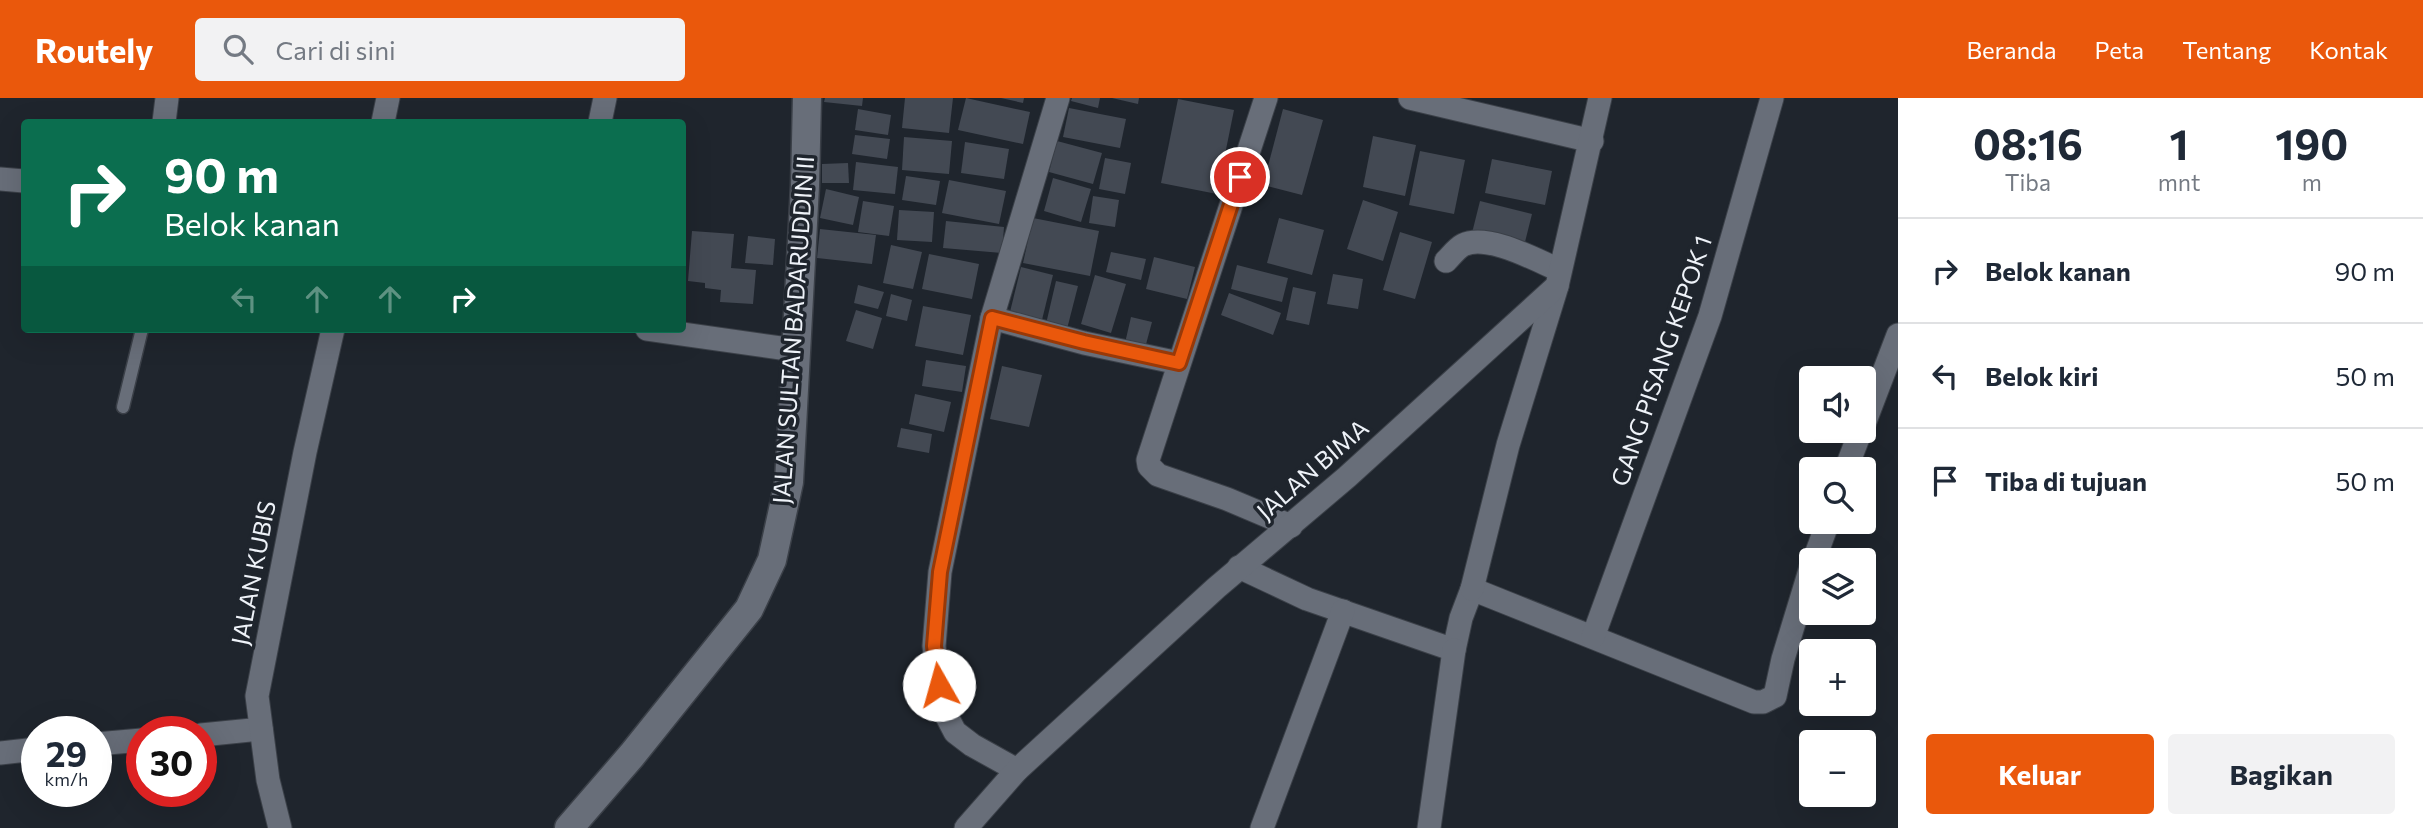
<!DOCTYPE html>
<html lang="id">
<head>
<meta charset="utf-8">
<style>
	body { margin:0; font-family:Commissioner,sans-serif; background:#f2f2f3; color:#1f2937; height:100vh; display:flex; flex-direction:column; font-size:26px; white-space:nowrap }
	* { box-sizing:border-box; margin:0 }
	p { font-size:23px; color:#747a83 }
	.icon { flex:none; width:38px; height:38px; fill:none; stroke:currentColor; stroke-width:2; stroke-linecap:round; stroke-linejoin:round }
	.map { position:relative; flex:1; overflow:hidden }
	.details { display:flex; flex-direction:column; background:#fff; width:525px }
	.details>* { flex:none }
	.guide { position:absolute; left:21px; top:21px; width:665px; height:214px; border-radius:7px; box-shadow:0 7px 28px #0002; background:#0b6e4f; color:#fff; overflow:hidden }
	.fabs { position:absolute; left:1799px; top:268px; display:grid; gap:14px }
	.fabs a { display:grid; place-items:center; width:77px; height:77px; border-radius:7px; background:#fff; box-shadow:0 7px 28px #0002; font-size:35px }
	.speed { position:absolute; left:21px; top:618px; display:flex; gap:14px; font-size:35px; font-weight:700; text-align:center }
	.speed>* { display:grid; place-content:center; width:91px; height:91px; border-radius:50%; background:#fff; box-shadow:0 7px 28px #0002; line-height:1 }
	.speed small { font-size:18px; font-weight:400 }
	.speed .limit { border:10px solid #d22; background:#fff; color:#111 }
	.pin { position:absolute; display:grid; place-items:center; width:60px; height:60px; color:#fff; margin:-30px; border:4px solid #fff; border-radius:50%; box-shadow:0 2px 7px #0007 }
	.me { position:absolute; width:77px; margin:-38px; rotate:353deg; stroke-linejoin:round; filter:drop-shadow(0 0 5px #0008) }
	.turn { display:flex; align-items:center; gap:24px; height:147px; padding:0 28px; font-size:32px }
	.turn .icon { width:91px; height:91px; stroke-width:2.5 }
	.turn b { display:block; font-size:49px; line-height:60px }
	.lanes { display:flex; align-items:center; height:66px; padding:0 28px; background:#0003; justify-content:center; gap:35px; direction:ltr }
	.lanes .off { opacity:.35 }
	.eta { display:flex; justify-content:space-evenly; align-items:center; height:119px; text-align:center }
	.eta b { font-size:42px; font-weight:700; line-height:49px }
	.cta { display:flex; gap:14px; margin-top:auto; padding:14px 28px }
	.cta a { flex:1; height:80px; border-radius:7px; background:#ea580c; color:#fff; font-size:28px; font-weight:700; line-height:80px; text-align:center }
	.cta a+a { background:#f2f2f3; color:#1f2937 }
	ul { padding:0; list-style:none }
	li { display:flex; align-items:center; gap:21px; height:105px; padding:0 28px; border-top:2px solid #e0e1e3 }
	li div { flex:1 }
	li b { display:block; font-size:26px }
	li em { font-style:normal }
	header { display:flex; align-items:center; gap:42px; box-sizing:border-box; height:98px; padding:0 35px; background:#ea580c; color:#fff }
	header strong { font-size:33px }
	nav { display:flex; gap:38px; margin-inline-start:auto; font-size:24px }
	.search { width:490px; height:63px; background:#f2f2f3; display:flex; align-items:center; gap:18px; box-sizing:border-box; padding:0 24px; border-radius:7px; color:#747a83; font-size:26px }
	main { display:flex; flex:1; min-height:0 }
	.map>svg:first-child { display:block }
	.building { fill:#434953 }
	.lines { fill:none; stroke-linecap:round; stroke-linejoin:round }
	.service-casing { stroke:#3b4048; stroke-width:15 }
	.minor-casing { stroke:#3b4048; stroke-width:25 }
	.tertiary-casing { stroke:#3b4048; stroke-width:31 }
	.service { stroke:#686e79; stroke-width:12 }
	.minor { stroke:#686e79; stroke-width:23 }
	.tertiary { stroke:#686e79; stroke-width:28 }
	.route-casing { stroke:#983908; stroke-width:18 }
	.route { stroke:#ea580c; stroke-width:12 }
	.labels { text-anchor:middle; stroke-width:7; stroke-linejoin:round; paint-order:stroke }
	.street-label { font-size:24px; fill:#eef2f8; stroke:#1f252d }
</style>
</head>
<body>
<header>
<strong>Routely</strong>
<div class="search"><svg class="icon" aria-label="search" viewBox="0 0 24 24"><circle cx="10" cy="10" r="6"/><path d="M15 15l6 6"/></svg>Cari di sini</div>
<nav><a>Beranda</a><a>Peta</a><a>Tentang</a><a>Kontak</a></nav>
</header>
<main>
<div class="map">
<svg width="1898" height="730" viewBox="0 0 1898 730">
	<rect width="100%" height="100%" fill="#1f252d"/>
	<g class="building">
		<polygon points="825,0 863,0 862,8 824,4"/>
		<polygon points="905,0 953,0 949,35 902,30"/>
		<polygon points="966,0 1030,14 1023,46 958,32"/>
		<polygon points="1001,0 1024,0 1023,5"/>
		<polygon points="1072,0 1100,0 1098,10 1071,3"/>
		<polygon points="1112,0 1139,0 1138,6"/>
		<polygon points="1178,1 1234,12 1217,96 1161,85"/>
		<polygon points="1069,10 1126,21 1120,50 1063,39"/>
		<polygon points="858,11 891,17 888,37 855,32"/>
		<polygon points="1283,11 1323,22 1302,97 1263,87"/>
		<polygon points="855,37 890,41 887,61 852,56"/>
		<polygon points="1373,38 1416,47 1405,98 1363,89"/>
		<polygon points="904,39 952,43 949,76 902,72"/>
		<polygon points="1057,43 1102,55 1093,86 1049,74"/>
		<polygon points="965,44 1009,51 1004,81 961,75"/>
		<polygon points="1420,53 1465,62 1454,116 1409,107"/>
		<polygon points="1105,60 1131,65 1125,96 1099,91"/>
		<polygon points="1492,61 1552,73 1545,107 1485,95"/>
		<polygon points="856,64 898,69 895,96 853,92"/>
		<polygon points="848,65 849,85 822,85 822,66"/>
		<polygon points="906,78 940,83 936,107 902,102"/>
		<polygon points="1053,80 1091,91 1081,124 1044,113"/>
		<polygon points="949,82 1006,93 999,126 942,115"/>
		<polygon points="826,91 859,99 853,127 820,120"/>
		<polygon points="1093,98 1119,102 1115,129 1089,125"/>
		<polygon points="1363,102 1398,114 1383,163 1347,151"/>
		<polygon points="863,103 894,108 889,138 858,134"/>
		<polygon points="1480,103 1532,116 1524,148 1472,135"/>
		<polygon points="899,112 934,114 932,144 897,142"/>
		<polygon points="1033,120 1099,133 1090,178 1023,165"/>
		<polygon points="1279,120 1324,132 1312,177 1267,165"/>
		<polygon points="946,123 1004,129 1002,155 943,150"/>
		<polygon points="820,131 876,137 872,166 817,160"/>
		<polygon points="692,133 734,136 731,170 756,172 753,206 720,204 721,192 705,190 705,185 688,183"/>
		<polygon points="1400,134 1432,144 1415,201 1383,192"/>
		<polygon points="748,138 775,141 773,167 745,165"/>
		<polygon points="891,147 922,154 913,191 883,185"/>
		<polygon points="1111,154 1146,161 1141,182 1106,174"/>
		<polygon points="929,156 979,166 972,201 922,191"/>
		<polygon points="1154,159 1195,169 1187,201 1146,191"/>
		<polygon points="1237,167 1288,180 1282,204 1231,191"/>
		<polygon points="1021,169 1053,177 1041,226 1009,218"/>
		<polygon points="1333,176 1363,181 1358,211 1327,206"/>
		<polygon points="1095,177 1126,186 1111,235 1081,226"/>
		<polygon points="1056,183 1078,188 1067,231 1046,226"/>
		<polygon points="858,187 884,194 878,211 854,205"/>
		<polygon points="1293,189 1316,194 1309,227 1286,222"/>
		<polygon points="1229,195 1281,215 1273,237 1221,217"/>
		<polygon points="891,196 912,202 907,223 886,218"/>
		<polygon points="923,208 971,217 963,257 915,248"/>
		<polygon points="856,212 882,220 873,251 846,243"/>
		<polygon points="1131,219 1152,224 1145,250 1125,245"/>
		<polygon points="926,262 966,268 962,294 922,288"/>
		<polygon points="1002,268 1042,277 1029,329 990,321"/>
		<polygon points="915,296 951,304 944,334 909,326"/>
		<polygon points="901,330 932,336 929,355 897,349"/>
	</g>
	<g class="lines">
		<defs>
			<polyline id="service" points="123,309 142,231"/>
			<g id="minor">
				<polyline points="1266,0 1148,362 1149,368 1158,377 1227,401 1291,428"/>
				<polyline points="1410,0 1592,43"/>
				<polyline points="164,24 167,0"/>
				<polyline points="383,24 388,0"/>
				<polyline points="600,24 605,0"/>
				<polyline points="0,81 24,83"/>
				<path d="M1446,163C1451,158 1457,150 1463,147C1487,135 1536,162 1559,172"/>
				<polyline points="992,220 1084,245 1179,265"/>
				<polyline points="647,231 795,252"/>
				<polyline points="1864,326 1898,237"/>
				<polyline points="1846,371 1861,332"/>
				<polyline points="1814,462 1828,424"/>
				<polyline points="1239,469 1307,501 1454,552 1461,520 1472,491 1754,604 1763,604 1775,598 1783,561 1811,469"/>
				<polyline points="1472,491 1508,347 1557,188"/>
				<polyline points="1593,539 1710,218 1772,0"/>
				<polyline points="201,637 261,631"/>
				<polyline points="96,646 142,642"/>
				<polyline points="0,655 37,651"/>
				<polyline points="1017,672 972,647 955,634 941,607 934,548 940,474 992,220 1058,0"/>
				<polyline points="280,730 268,682 257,598 305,354 333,231"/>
				<polyline points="966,730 1017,672 1216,490 1347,379 1557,188 1600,0"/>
				<polyline points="1262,730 1343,513"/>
				<polyline points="1429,730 1454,552"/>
			</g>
			<polyline id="tertiary" points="569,730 632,657 749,511 772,462 789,384 805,88 807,0"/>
		</defs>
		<use href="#service" class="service-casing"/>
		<use href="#minor" class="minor-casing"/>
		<use href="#tertiary" class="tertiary-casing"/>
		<use href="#service" class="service"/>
		<use href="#minor" class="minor"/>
		<use href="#tertiary" class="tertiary"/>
	</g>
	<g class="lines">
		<defs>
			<polyline id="route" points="939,587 934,548 940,474 992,220 1084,244 1179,265 1240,79"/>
		</defs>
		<use href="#route" class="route-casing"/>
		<use href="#route" class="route"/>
	</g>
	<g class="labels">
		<g class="street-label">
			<text transform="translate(794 232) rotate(-86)" y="8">JALAN SULTAN BADARUDDIN II</text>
			<text transform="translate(1662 263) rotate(-71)" y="8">GANG PISANG KEPOK 1</text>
			<text transform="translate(1313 372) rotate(-41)" y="8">JALAN BIMA</text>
			<text transform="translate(254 475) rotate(-79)" y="8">JALAN KUBIS</text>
		</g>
	</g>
</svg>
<div class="fabs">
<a><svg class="icon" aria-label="sound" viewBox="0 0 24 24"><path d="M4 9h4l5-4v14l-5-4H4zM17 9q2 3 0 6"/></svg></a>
<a><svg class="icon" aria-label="search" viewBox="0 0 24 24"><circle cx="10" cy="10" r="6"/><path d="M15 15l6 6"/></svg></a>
<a><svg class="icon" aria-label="layers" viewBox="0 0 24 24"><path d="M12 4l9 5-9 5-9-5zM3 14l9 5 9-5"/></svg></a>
<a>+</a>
<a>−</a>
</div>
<div class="speed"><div>29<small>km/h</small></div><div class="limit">30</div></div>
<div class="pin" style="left:1240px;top:79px;background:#d93025"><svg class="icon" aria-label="arrive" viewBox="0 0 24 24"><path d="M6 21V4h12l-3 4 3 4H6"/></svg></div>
<svg class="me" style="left:939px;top:587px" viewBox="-20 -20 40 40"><circle r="19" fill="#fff"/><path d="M0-13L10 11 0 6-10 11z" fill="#ea580c"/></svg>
<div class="guide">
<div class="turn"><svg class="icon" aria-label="right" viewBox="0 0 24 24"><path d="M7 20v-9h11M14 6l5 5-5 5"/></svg><div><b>90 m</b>Belok kanan</div></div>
<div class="lanes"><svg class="icon off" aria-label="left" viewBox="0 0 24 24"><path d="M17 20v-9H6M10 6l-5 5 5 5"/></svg><svg class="icon off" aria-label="ahead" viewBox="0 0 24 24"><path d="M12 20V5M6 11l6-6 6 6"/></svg><svg class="icon off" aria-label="ahead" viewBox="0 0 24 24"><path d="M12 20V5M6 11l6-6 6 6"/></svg><svg class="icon" aria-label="right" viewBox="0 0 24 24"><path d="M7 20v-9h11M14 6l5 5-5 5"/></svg></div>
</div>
</div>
<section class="details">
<div class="eta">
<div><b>08:16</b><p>Tiba</p></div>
<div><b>1</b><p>mnt</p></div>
<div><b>190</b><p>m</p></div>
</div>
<ul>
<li><svg class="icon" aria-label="right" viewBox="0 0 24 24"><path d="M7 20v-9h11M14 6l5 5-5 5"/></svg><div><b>Belok kanan</b></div><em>90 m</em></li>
<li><svg class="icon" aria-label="left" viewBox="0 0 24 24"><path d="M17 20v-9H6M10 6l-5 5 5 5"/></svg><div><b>Belok kiri</b></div><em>50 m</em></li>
<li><svg class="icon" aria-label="arrive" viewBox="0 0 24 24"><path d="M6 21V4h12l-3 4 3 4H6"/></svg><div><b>Tiba di tujuan</b></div><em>50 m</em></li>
</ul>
<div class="cta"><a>Keluar</a><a>Bagikan</a></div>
</section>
</main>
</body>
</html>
